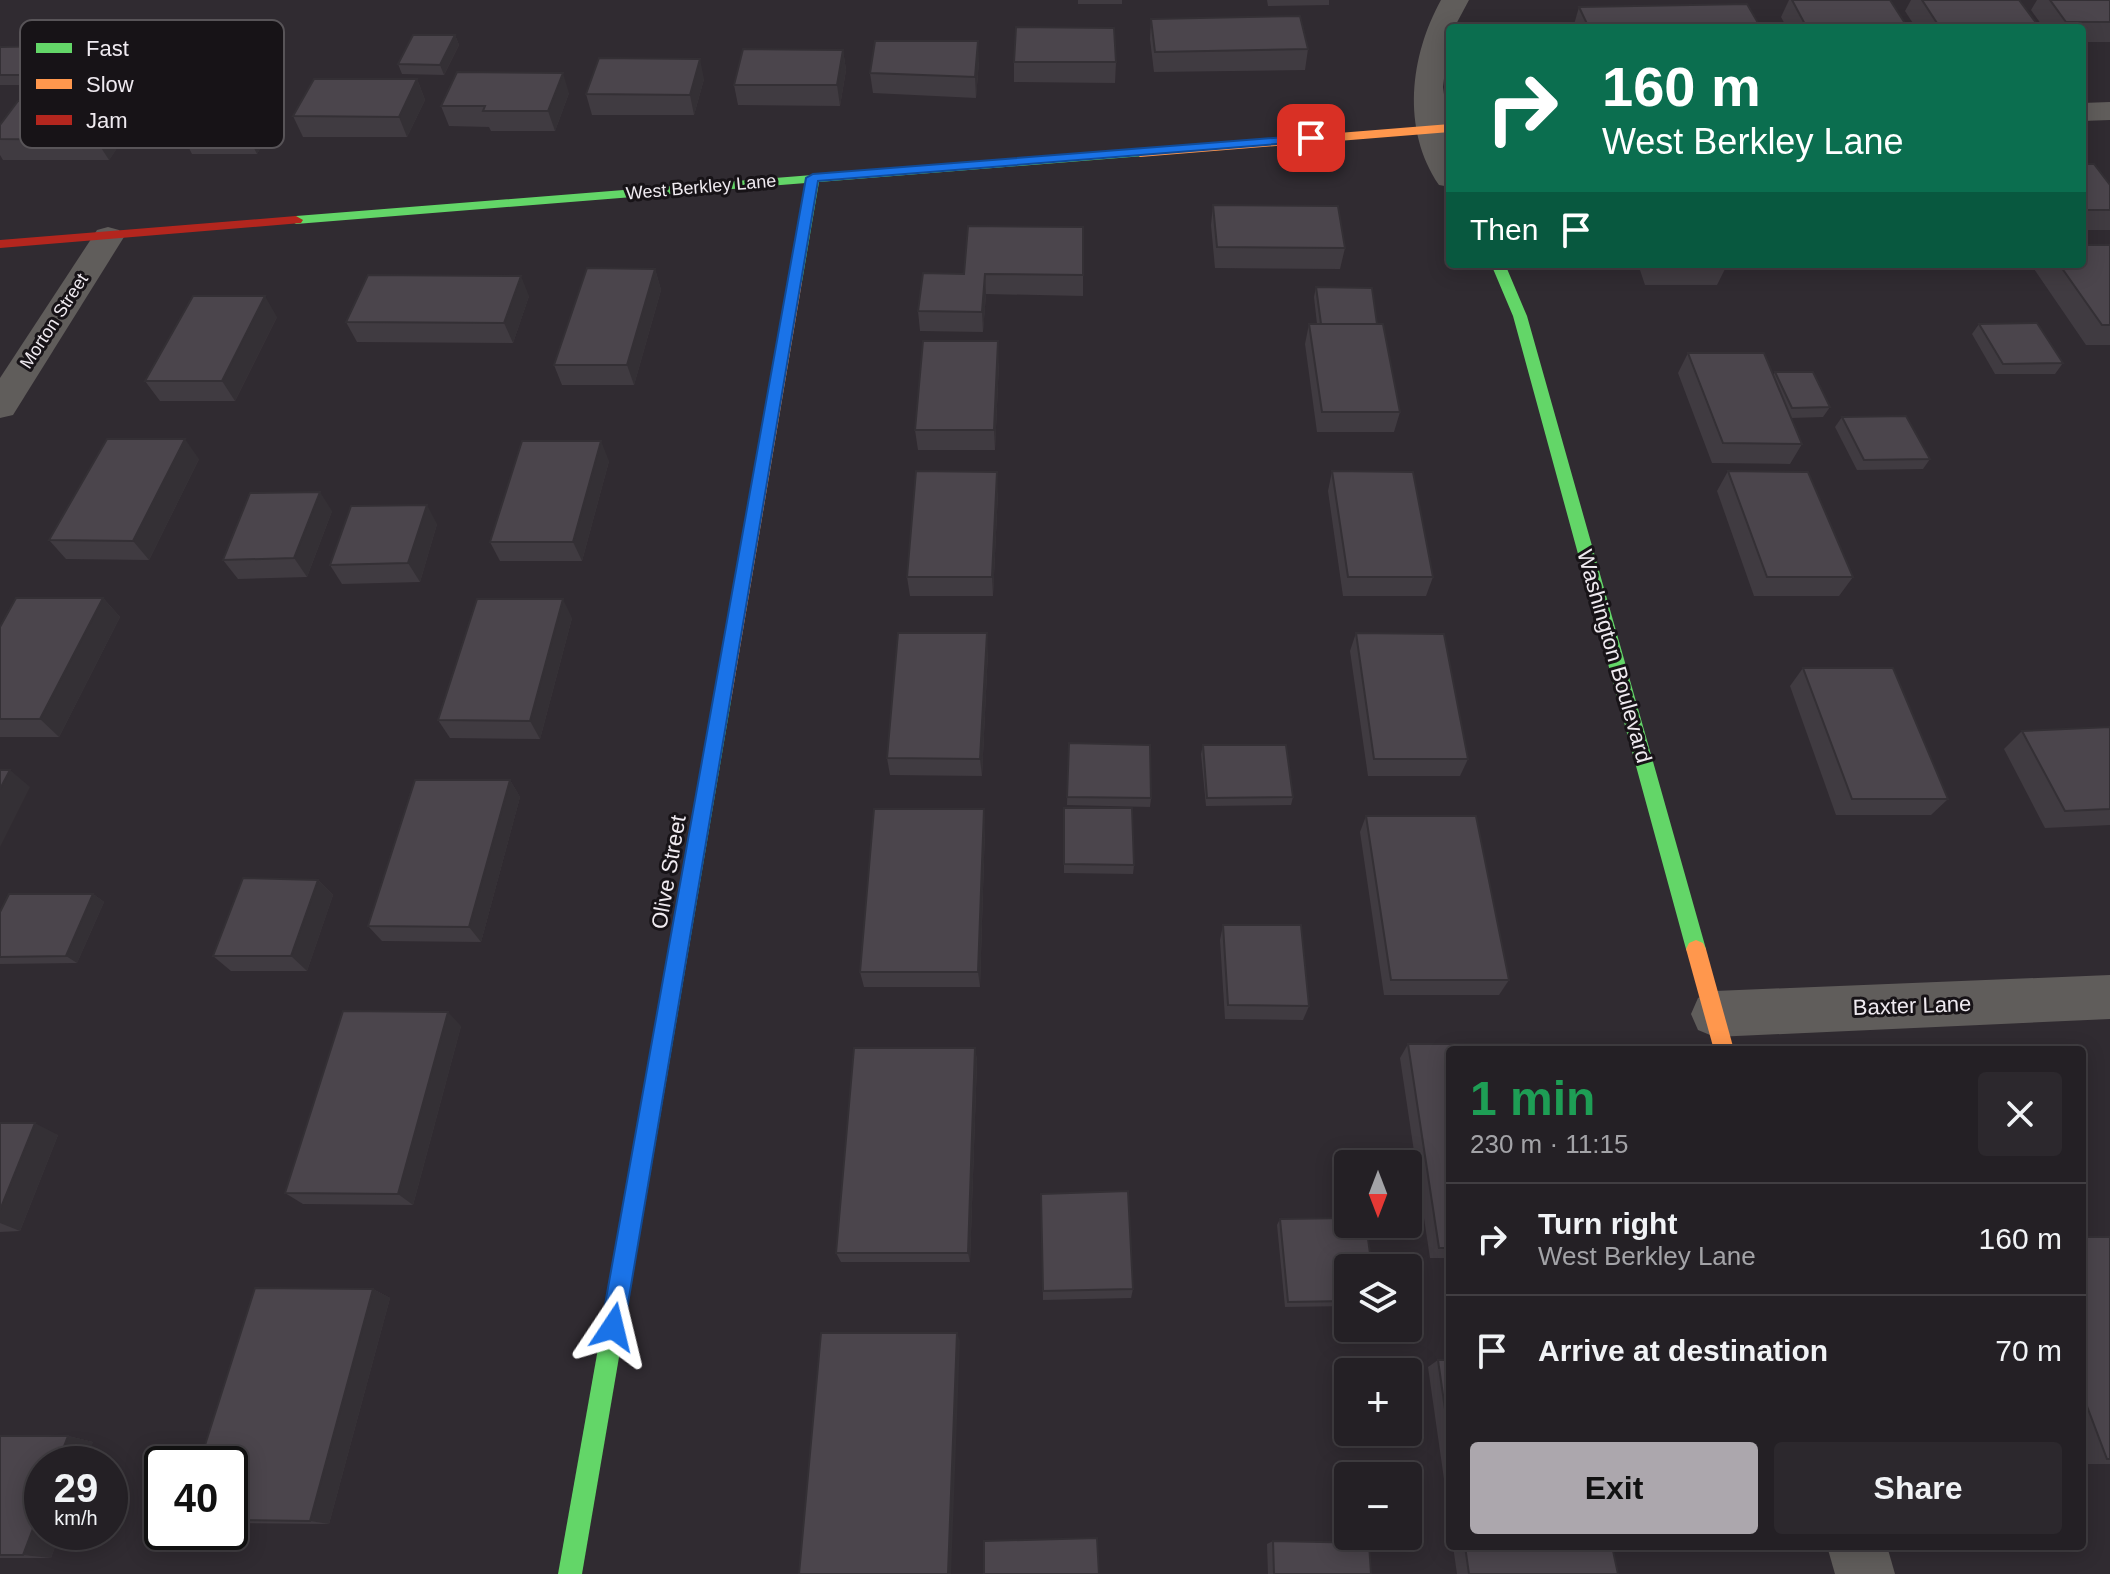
<!DOCTYPE html>
<html lang="en">
<head>
<meta charset="utf-8">
<style>
	body { margin:0; font-family:Helvetica,sans-serif; background:#2c282d; color:#f1f3f6; height:100vh; display:flex; flex-direction:column; font-size:30px; white-space:nowrap }
	* { box-sizing:border-box; margin:0 }
	p { font-size:26px; color:#a3a3a7 }
	.icon { flex:none; width:44px; height:44px; fill:none; stroke:currentColor; stroke-width:2; stroke-linecap:round; stroke-linejoin:round }
	.map { position:relative; flex:1; overflow:hidden }
	.side { position:absolute; left:1446px; top:1046px; width:640px; height:504px; display:flex; flex-direction:column; background:#242025; border-radius:8px; box-shadow:0 4px 20px #0003,0 0 0 2px #413e42 }
	.side>* { flex:none }
	.hud { position:absolute; left:1446px; top:24px; width:640px; height:244px; border-radius:8px; box-shadow:0 4px 20px #0003,0 0 0 2px #413e42; background:#0b6e4f; color:#fff; overflow:hidden }
	.needle { width:52px; rotate:180deg }
	.controls { position:absolute; left:1334px; top:1150px; display:grid; gap:16px }
	.controls a { display:grid; place-items:center; width:88px; height:88px; border-radius:8px; background:#242025; box-shadow:0 4px 20px #0003,0 0 0 2px #413e42; font-size:40px }
	.speed { position:absolute; left:24px; top:1446px; display:flex; gap:16px; font-size:40px; font-weight:700; text-align:center }
	.speed>* { display:grid; place-content:center; width:104px; height:104px; border-radius:50%; background:#242025; box-shadow:0 4px 20px #0003,0 0 0 2px #413e42; line-height:1 }
	.speed small { font-size:20px; font-weight:400 }
	.speed .limit { border:4px solid #111; border-radius:12px; background:#fff; color:#111 }
	.pin { position:absolute; display:grid; place-items:center; width:68px; height:68px; color:#fff; margin:-34px; border-radius:16px; box-shadow:0 4px 12px #0006 }
	.me { position:absolute; width:88px; margin:-44px; rotate:10deg; stroke-linejoin:round; filter:drop-shadow(0 0 6px #0008) }
	.turn { display:flex; align-items:center; gap:28px; height:168px; padding:0 24px; font-size:36px }
	.turn .icon { width:104px; height:104px; stroke-width:2.5 }
	.turn b { display:block; font-size:56px; line-height:68px }
	.then { display:flex; align-items:center; height:76px; padding:0 24px; background:#0003; gap:16px; font-size:30px }
	.round { display:grid; place-items:center; flex:none; width:84px; height:84px; border-radius:8px; background:#2c282d }
	.head { display:flex; align-items:center; justify-content:space-between; height:136px; padding:0 24px }
	h1 { font-size:48px; font-weight:700; line-height:60px; color:#1e9e55 }
	.cta { display:flex; gap:16px; margin-top:auto; padding:16px 24px }
	.cta a { flex:1; height:92px; border-radius:8px; background:#aca7ad; color:#111; font-size:32px; font-weight:700; line-height:92px; text-align:center }
	.cta a+a { background:#2c282d; color:#f1f3f6 }
	ul { padding:0; list-style:none }
	li { display:flex; align-items:center; gap:24px; height:112px; padding:0 24px; border-top:2px solid #413e42 }
	li div { flex:1 }
	li b { display:block; font-size:30px }
	li em { font-style:normal }
	.map>svg:first-child { display:block }
	.lines { fill:none; stroke-linecap:round; stroke-linejoin:round }
	.street { fill:#605d5b; fill-rule:evenodd }
	.fast { fill:#63d668; fill-rule:evenodd }
	.slow { fill:#ff974d; fill-rule:evenodd }
	.jam { fill:#b3261e; fill-rule:evenodd }
	.wall { fill:#403b41 }
	.shaded-wall { fill:#343035 }
	.building { fill:#4b454c; stroke:#343035; stroke-width:2 }
	.route { fill:#1a73e8; stroke:#114b97; stroke-width:2 }
	.labels { text-anchor:middle; stroke-width:6; stroke-linejoin:round; paint-order:stroke }
	.far-street-label { font-size:18px; fill:#efeaf0; stroke:#171317 }
	.street-label { font-size:22px; fill:#efeaf0; stroke:#171317 }
	.key { fill:#171317; stroke:#585458; stroke-width:2 }
	.key-label { font-size:22px; fill:#efeaf0 }
</style>
</head>
<body>
<div class="map">
<svg width="2110" height="1574" viewBox="0 0 2110 1574">
	<rect width="100%" height="100%" fill="#302b31"/>
	<g class="lines">
		<g class="street">
			<path d="M1441,0H1469L1454,28H1450L1443,87L1450,140V187L1439,185C1401,129 1410,56 1441,0Z"/>
			<polygon points="2110,102 2110,120 2082,121 2082,103"/>
			<polygon points="108,227 119,230 124,237 13,415 0,418 0,378 97,230"/>
			<polygon points="2110,975 2110,1019 1715,1037 1698,1030 1691,1014 1698,998 1715,991"/>
			<polygon points="1827,1546 1887,1546 1895,1574 1835,1574"/>
		</g>
		<g class="fast">
			<polygon points="1140,149 1144,150 1144,156 819,182 802,282 795,286 788,282 806,183 296,224 289,220 296,216"/>
			<polygon points="1491,264 1505,264 1527,316 1706,949 1703,955 1696,958 1689,955 1686,949 1513,316"/>
			<polygon points="722,694 731,701 582,1574 558,1574 713,701"/>
		</g>
		<g class="slow">
			<polygon points="1450,124 1450,132 1140,157 1134,153 1140,149"/>
			<polygon points="795,278 802,282 731,701 722,708 713,701 788,282"/>
			<polygon points="1696,940 1703,943 1706,949 1734,1050 1714,1050 1686,949 1689,943"/>
		</g>
		<polygon class="jam" points="296,216 303,220 301,223 0,248 0,240"/>
	</g>
	<g class="wall">
		<rect x="1078" y="0" width="44" height="4"/>
		<polygon points="1267,0 1329,0 1329,5 1268,6"/>
		<polygon points="1789,0 1890,0 1908,28 1787,28 1781,17"/>
		<polygon points="1911,0 2019,0 2037,24 2034,28 1916,28 1905,11"/>
		<polygon points="2037,0 2110,0 2110,42 2082,42 2082,28 2044,28 2031,10"/>
		<polygon points="1579,7 1761,28 1573,28"/>
		<polygon points="1151,19 1308,49 1305,70 1154,72 1150,39"/>
		<polygon points="455,35 459,45 444,75 402,74 398,64"/>
		<polygon points="191,37 196,48 176,81 126,82 120,71"/>
		<polygon points="50,46 56,57 36,85 0,85 0,47"/>
		<polygon points="843,50 846,70 840,106 738,105 734,85"/>
		<polygon points="979,61 976,98 873,93 870,73"/>
		<polygon points="1014,62 1116,62 1115,83 1014,82"/>
		<polygon points="417,79 425,100 407,137 303,137 293,116"/>
		<polygon points="704,79 694,115 592,115 586,94"/>
		<polygon points="569,93 555,131 491,131 489,127 449,126 441,106"/>
		<polygon points="269,94 280,114 257,154 192,154 189,148 151,148 139,128"/>
		<polygon points="135,121 109,160 3,160 0,155 0,125"/>
		<polygon points="2082,164 2110,185 2110,230 2082,230"/>
		<polygon points="1213,205 1345,248 1340,269 1215,268 1211,225"/>
		<polygon points="1083,227 1083,296 986,294 983,332 920,331 918,311 964,274"/>
		<polygon points="2110,245 2110,345 2086,345 2032,266 2033,264 2082,264"/>
		<polygon points="1638,264 1727,264 1727,265 1717,285 1645,285"/>
		<polygon points="655,269 661,290 634,385 562,385 554,365"/>
		<polygon points="1316,287 1377,324 1400,412 1394,432 1317,432 1305,344 1309,324 1317,324 1314,297"/>
		<polygon points="529,296 513,343 357,342 346,322"/>
		<polygon points="277,317 235,401 160,401 145,381"/>
		<polygon points="1979,324 2063,363 2055,374 1995,374 1972,334"/>
		<polygon points="1688,353 1773,376 1775,372 1830,407 1823,417 1791,418 1802,444 1790,464 1712,463 1678,373"/>
		<polygon points="999,362 995,450 918,450 915,430"/>
		<polygon points="1842,417 1930,459 1923,469 1857,470 1835,427"/>
		<polygon points="199,459 149,560 66,559 49,540"/>
		<polygon points="609,461 582,561 500,561 490,542"/>
		<polygon points="1332,471 1433,577 1426,596 1343,596 1328,491"/>
		<polygon points="1728,471 1853,577 1839,596 1754,596 1717,491"/>
		<polygon points="998,492 993,596 910,596 907,577"/>
		<polygon points="332,511 307,577 238,579 223,560"/>
		<polygon points="437,524 420,582 342,584 330,565"/>
		<polygon points="103,598 120,617 59,737 0,737 0,627"/>
		<polygon points="572,618 540,739 450,738 438,720"/>
		<polygon points="1356,633 1468,759 1460,776 1368,776 1350,651"/>
		<polygon points="988,651 982,776 890,775 887,758"/>
		<polygon points="1803,668 1948,799 1931,815 1836,815 1790,686"/>
		<polygon points="2110,727 2110,825 2045,828 2004,749 2022,731"/>
		<polygon points="1069,743 1151,798 1150,807 1067,805"/>
		<polygon points="1203,745 1293,797 1291,805 1206,806 1201,754"/>
		<polygon points="510,780 520,797 481,942 382,941 368,926"/>
		<polygon points="1064,808 1134,865 1133,874 1064,873"/>
		<polygon points="984,809 985,826 980,987 864,987 860,972"/>
		<polygon points="1366,816 1509,980 1499,995 1384,995 1360,832"/>
		<polygon points="318,880 333,895 307,971 231,971 213,956"/>
		<polygon points="93,894 104,902 77,963 0,964 0,912"/>
		<polygon points="1223,925 1309,1006 1303,1020 1225,1019 1220,940"/>
		<polygon points="461,1026 413,1205 303,1204 285,1193"/>
		<polygon points="1408,1044 1450,1050 1450,1258 1430,1258 1400,1058"/>
		<polygon points="975,1048 977,1061 970,1262 841,1262 836,1253"/>
		<polygon points="0,1123 58,1135 20,1231 0,1232"/>
		<polygon points="1041,1194 1133,1289 1131,1298 1043,1300"/>
		<polygon points="1280,1219 1348,1268 1348,1306 1285,1307 1277,1225"/>
		<rect x="2082" y="1237" width="28" height="227"/>
		<polygon points="373,1289 390,1298 329,1524 230,1523 230,1464"/>
		<polygon points="1438,1360 1450,1360 1450,1521 1428,1367"/>
		<polygon points="0,1436 68,1436 93,1442 42,1532 60,1532 51,1558 0,1558"/>
		<polygon points="1273,1541 1371,1574 1268,1574 1267,1544"/>
		<polygon points="1453,1546 1612,1546 1618,1574 1457,1574"/>
	</g>
	<g class="shaded-wall">
		<polygon points="455,35 459,45 444,75 440,65"/>
		<polygon points="191,37 196,48 176,81 171,70"/>
		<polygon points="978,41 979,61 976,98 975,77"/>
		<polygon points="50,46 56,57 36,85 29,75"/>
		<polygon points="843,50 846,70 840,106 837,85"/>
		<polygon points="700,59 704,79 694,115 690,95"/>
		<polygon points="563,73 569,93 555,131 548,111"/>
		<polygon points="417,79 425,100 407,137 399,117"/>
		<polygon points="269,94 280,114 257,154 246,133"/>
		<polygon points="123,101 135,121 109,160 96,140"/>
		<polygon points="655,269 661,290 634,385 627,365"/>
		<polygon points="985,274 986,294 983,332 982,312"/>
		<polygon points="521,276 529,296 513,343 504,323"/>
		<polygon points="265,296 277,317 235,401 222,381"/>
		<polygon points="998,341 999,362 995,450 994,430"/>
		<polygon points="185,439 199,459 149,560 133,541"/>
		<polygon points="601,441 609,461 582,561 573,542"/>
		<polygon points="997,472 998,492 993,596 992,577"/>
		<polygon points="320,492 332,511 307,577 294,558"/>
		<polygon points="427,505 437,524 420,582 408,563"/>
		<polygon points="103,598 120,617 59,737 40,719"/>
		<polygon points="563,599 572,618 540,739 530,721"/>
		<polygon points="987,633 988,651 982,776 980,759"/>
		<polygon points="10,770 30,787 0,847 0,789"/>
		<polygon points="510,780 520,797 481,942 469,927"/>
		<polygon points="984,809 985,826 980,987 978,972"/>
		<polygon points="318,880 333,895 307,971 291,956"/>
		<polygon points="93,894 104,902 77,963 66,956"/>
		<polygon points="448,1012 461,1026 413,1205 398,1194"/>
		<polygon points="975,1048 977,1061 970,1262 968,1253"/>
		<polygon points="35,1123 58,1135 20,1231 0,1223 0,1210"/>
		<polygon points="373,1289 390,1298 329,1524 310,1521"/>
		<polygon points="957,1333 960,1341 951,1574 948,1574"/>
		<polygon points="68,1436 93,1442 85,1464 57,1464"/>
		<polygon points="42,1505 42,1532 60,1532 51,1558 23,1555"/>
	</g>
	<g class="building">
		<polygon points="1792,0 1890,0 1908,28 1807,28"/>
		<polygon points="1922,0 2019,0 2037,24 1937,23"/>
		<polygon points="2050,0 2110,0 2110,22 2066,22"/>
		<polygon points="1747,4 1761,28 1589,28 1579,7"/>
		<polygon points="1300,16 1308,49 1155,52 1151,19"/>
		<polygon points="1016,27 1114,28 1116,62 1014,62"/>
		<polygon points="413,35 455,35 440,65 398,64"/>
		<polygon points="875,41 978,41 975,77 870,73"/>
		<polygon points="50,46 29,75 0,75 0,47"/>
		<polygon points="743,49 843,50 837,85 734,85"/>
		<polygon points="599,58 700,59 690,95 586,94"/>
		<polygon points="457,72 563,73 548,111 483,111 485,106 441,106"/>
		<polygon points="314,79 417,79 399,117 293,116"/>
		<polygon points="18,101 123,101 96,140 0,139 0,125"/>
		<polygon points="2082,164 2094,164 2110,185 2110,210 2082,210"/>
		<polygon points="1213,205 1338,206 1345,248 1217,247"/>
		<polygon points="968,226 1083,227 1083,275 985,274 982,312 918,311 923,273 964,274"/>
		<polygon points="2082,245 2110,245 2110,325 2102,325 2059,264 2082,264"/>
		<polygon points="1654,264 1727,264 1727,265"/>
		<polygon points="587,268 655,269 627,365 554,365"/>
		<polygon points="368,275 521,276 504,323 346,322"/>
		<polygon points="1316,287 1372,288 1377,324 1321,324"/>
		<polygon points="193,296 265,296 222,381 145,381"/>
		<polygon points="2037,323 2063,363 2003,364 1979,324"/>
		<polygon points="1309,324 1383,324 1400,412 1322,412"/>
		<polygon points="923,341 998,341 994,430 915,430"/>
		<polygon points="1688,353 1764,353 1802,444 1723,443"/>
		<polygon points="1775,372 1813,372 1830,407 1792,408"/>
		<polygon points="1906,416 1930,459 1864,460 1842,417"/>
		<polygon points="107,439 185,439 133,541 49,540"/>
		<polygon points="522,441 601,441 573,542 490,542"/>
		<polygon points="916,471 997,472 992,577 907,577"/>
		<polygon points="1332,471 1413,472 1433,577 1348,577"/>
		<polygon points="1728,471 1808,472 1853,577 1767,577"/>
		<polygon points="320,492 294,558 223,560 250,493"/>
		<polygon points="427,505 408,563 330,565 351,506"/>
		<polygon points="16,598 103,598 40,719 0,719 0,627"/>
		<polygon points="477,599 563,599 530,721 438,720"/>
		<polygon points="898,633 987,633 980,759 887,758"/>
		<polygon points="1356,633 1444,634 1468,759 1374,759"/>
		<polygon points="1803,668 1893,668 1948,799 1852,799"/>
		<polygon points="2110,727 2110,809 2065,811 2022,731"/>
		<polygon points="1069,743 1150,745 1151,798 1067,797"/>
		<polygon points="1203,745 1286,745 1293,797 1207,798"/>
		<polygon points="0,770 10,770 0,789"/>
		<polygon points="415,780 510,780 469,927 368,926"/>
		<polygon points="1064,808 1132,808 1134,865 1064,864"/>
		<polygon points="874,809 984,809 978,972 860,972"/>
		<polygon points="1366,816 1476,816 1509,980 1391,980"/>
		<polygon points="243,878 318,880 291,956 213,956"/>
		<polygon points="9,894 93,894 66,956 0,957 0,912"/>
		<polygon points="1223,925 1301,925 1309,1006 1228,1005"/>
		<polygon points="343,1011 448,1012 398,1194 285,1193"/>
		<polygon points="1408,1044 1529,1044 1530,1050 1450,1050 1450,1248 1439,1248"/>
		<polygon points="854,1048 975,1048 968,1253 836,1253"/>
		<polygon points="0,1123 35,1123 0,1210"/>
		<polygon points="1128,1191 1133,1289 1043,1291 1041,1194"/>
		<polygon points="1348,1218 1348,1224 1366,1224 1372,1268 1348,1268 1348,1301 1288,1302 1280,1219"/>
		<polygon points="2082,1237 2110,1237 2110,1459 2107,1459 2082,1393"/>
		<polygon points="255,1288 373,1289 310,1521 230,1520 230,1464 199,1464"/>
		<polygon points="821,1333 957,1333 948,1574 799,1574"/>
		<polygon points="1438,1360 1450,1360 1450,1444"/>
		<polygon points="0,1436 68,1436 57,1464 42,1464 42,1505 23,1555 0,1555"/>
		<polygon points="1097,1538 1099,1574 984,1574 984,1541"/>
		<polygon points="1273,1541 1369,1543 1371,1574 1274,1574"/>
		<polygon points="1465,1546 1612,1546 1618,1574 1469,1574"/>
	</g>
	<polygon class="route" points="1311,135 1315,136 1315,141 818,181 624,1327 621,1335 613,1339 605,1335 601,1327 806,178 813,174"/>
	<g class="labels">
		<g class="far-street-label">
			<text transform="translate(701 187) rotate(-5)" y="6">West Berkley Lane</text>
			<text transform="translate(54 321) rotate(-57)" y="6">Morton Street</text>
		</g>
		<g class="street-label">
			<text transform="translate(1615 656) rotate(74)" y="8">Washington Boulevard</text>
			<text transform="translate(668 872) rotate(-80)" y="8">Olive Street</text>
			<text transform="translate(1912 1005) rotate(-2)" y="8">Baxter Lane</text>
		</g>
	</g>
	<rect x="20" y="20" width="264" height="128" rx="12" class="key"/>
	<rect x="36" y="43" width="36" height="10" fill="#63d668"/>
	<rect x="36" y="79" width="36" height="10" fill="#ff974d"/>
	<rect x="36" y="115" width="36" height="10" fill="#b3261e"/>
	<g class="key-label">
		<text x="86" y="56">Fast</text>
		<text x="86" y="92">Slow</text>
		<text x="86" y="128">Jam</text>
	</g>
</svg>
<div class="controls">
<a><svg class="needle" viewBox="-14 -14 28 28"><path d="M0-13l5 13h-10z" fill="#e53935"/><path d="M0 13l5-13h-10z" fill="#a3a3a7"/></svg></a>
<a><svg class="icon" aria-label="layers" viewBox="0 0 24 24"><path d="M12 4l9 5-9 5-9-5zM3 14l9 5 9-5"/></svg></a>
<a>+</a>
<a>−</a>
</div>
<div class="speed"><div>29<small>km/h</small></div><div class="limit">40</div></div>
<div class="pin" style="left:1311px;top:138px;background:#d93025"><svg class="icon" aria-label="arrive" viewBox="0 0 24 24"><path d="M6 21V4h12l-3 4 3 4H6"/></svg></div>
<svg class="me" style="left:613px;top:1327px" viewBox="-20 -20 40 40"><path d="M0-17L14 15 0 8-14 15z" fill="#1a73e8" stroke="#fff" stroke-width="4"/></svg>
<div class="hud">
<div class="turn"><svg class="icon" aria-label="right" viewBox="0 0 24 24"><path d="M7 20v-9h11M14 6l5 5-5 5"/></svg><div><b>160 m</b>West Berkley Lane</div></div>
<div class="then">Then<svg class="icon" aria-label="arrive" viewBox="0 0 24 24"><path d="M6 21V4h12l-3 4 3 4H6"/></svg></div>
</div>
<section class="side">
<div class="head"><div><h1>1 min</h1><p>230 m · 11:15</p></div><a class="round"><svg class="icon" aria-label="close" viewBox="0 0 24 24"><path d="M6 6l12 12M18 6L6 18"/></svg></a></div>
<ul>
<li><svg class="icon" aria-label="right" viewBox="0 0 24 24"><path d="M7 20v-9h11M14 6l5 5-5 5"/></svg><div><b>Turn right</b><p>West Berkley Lane</p></div><em>160 m</em></li>
<li><svg class="icon" aria-label="arrive" viewBox="0 0 24 24"><path d="M6 21V4h12l-3 4 3 4H6"/></svg><div><b>Arrive at destination</b></div><em>70 m</em></li>
</ul>
<div class="cta"><a>Exit</a><a>Share</a></div>
</section>
</div>
</body>
</html>
